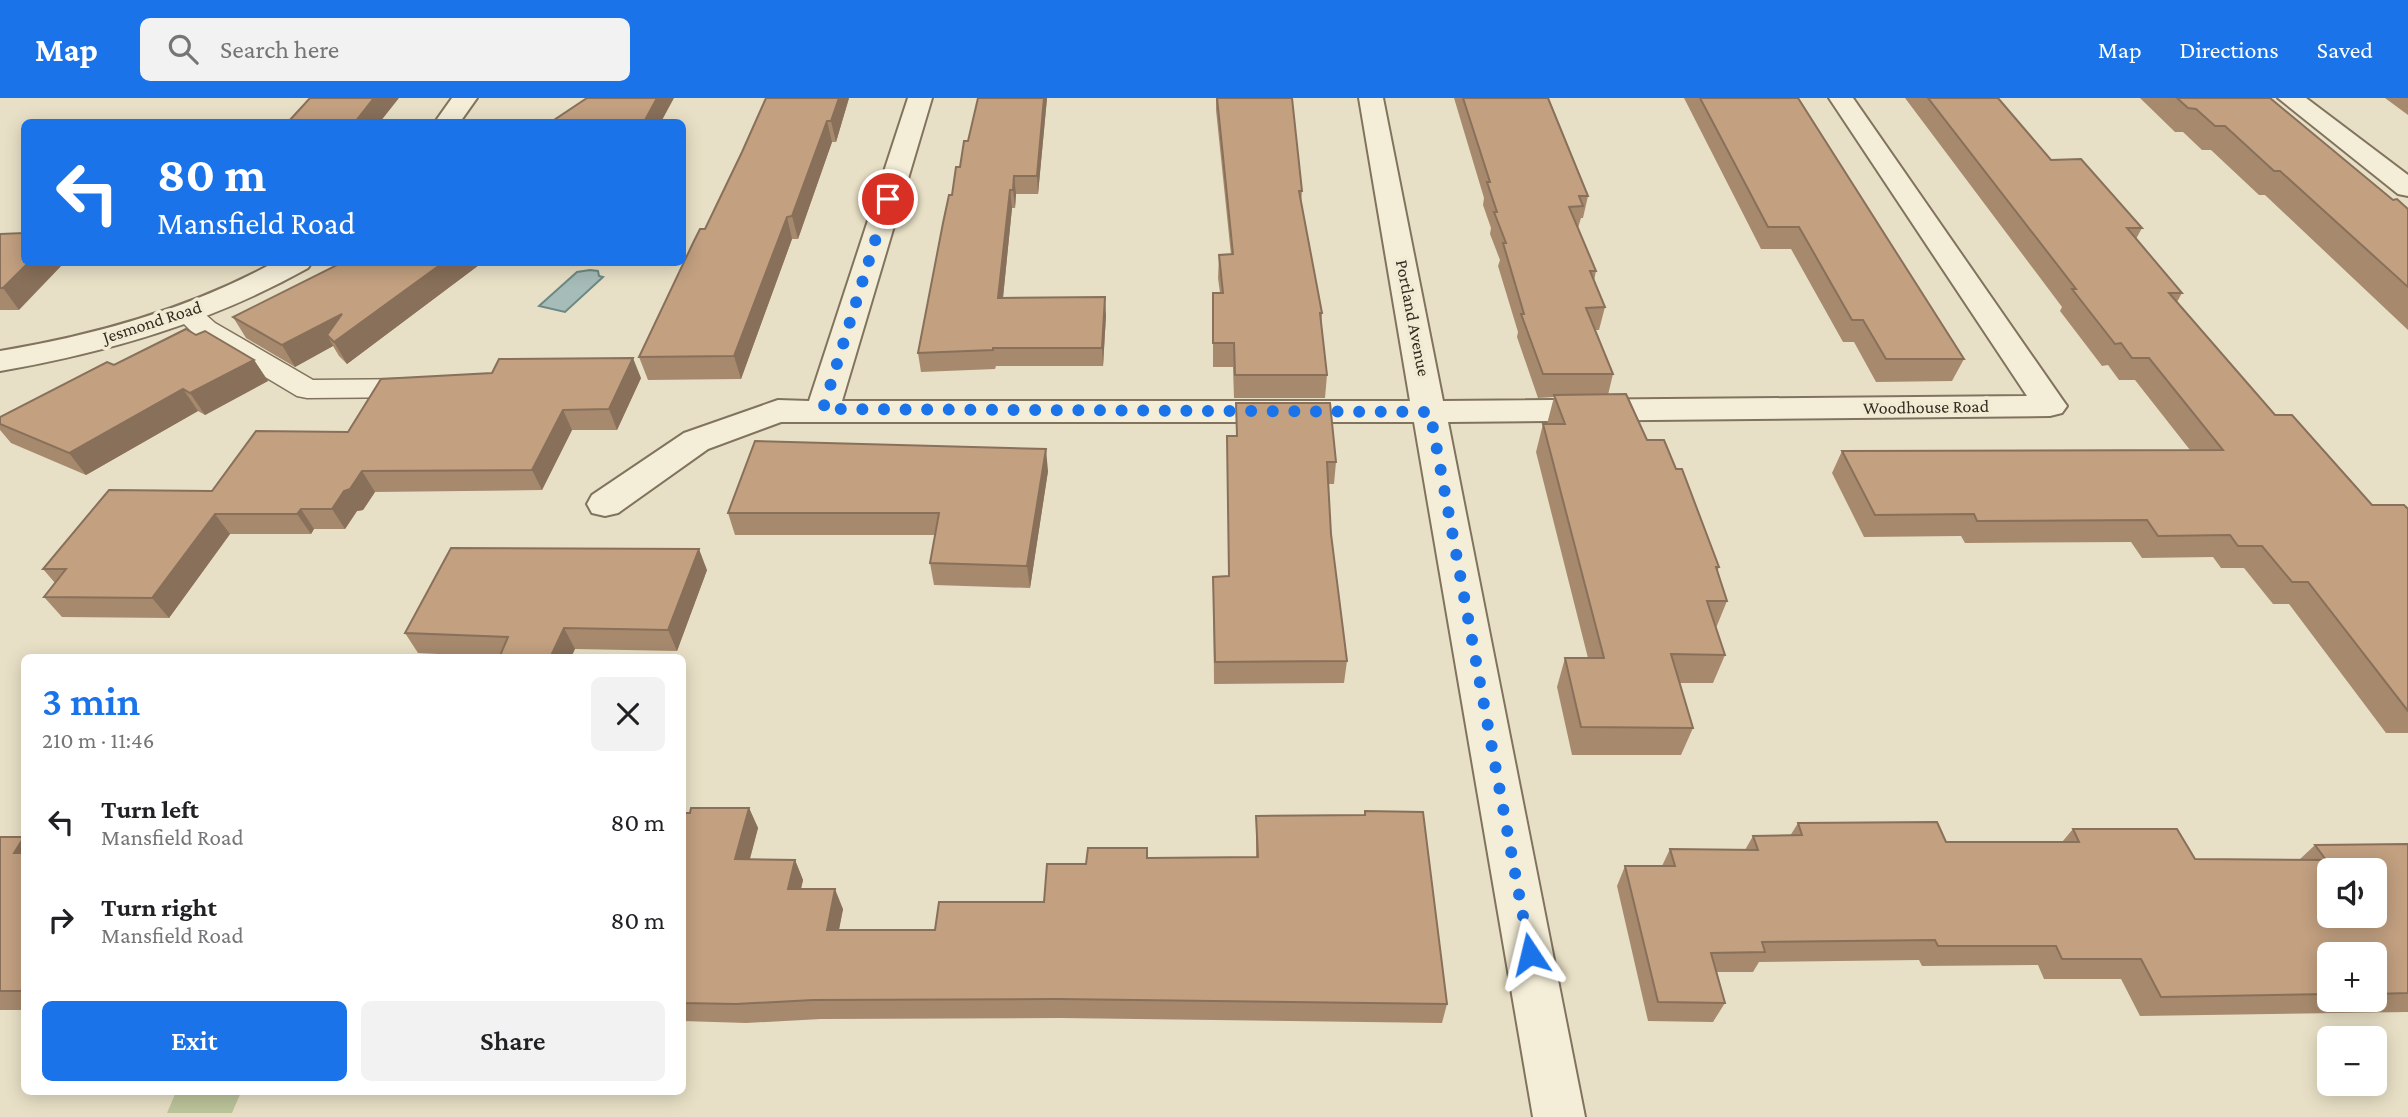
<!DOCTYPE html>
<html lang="en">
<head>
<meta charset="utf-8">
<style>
	body { margin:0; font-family:"Crimson Pro",serif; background:#f2f2f2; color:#202124; height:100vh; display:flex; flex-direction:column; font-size:26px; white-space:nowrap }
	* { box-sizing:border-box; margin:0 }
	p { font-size:23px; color:#757577 }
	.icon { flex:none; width:38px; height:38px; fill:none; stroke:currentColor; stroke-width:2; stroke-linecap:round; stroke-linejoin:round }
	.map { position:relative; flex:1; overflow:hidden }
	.panel { position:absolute; left:21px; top:556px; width:665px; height:441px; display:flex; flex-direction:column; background:#fff; border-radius:10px; box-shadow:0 4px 18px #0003 }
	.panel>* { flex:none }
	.top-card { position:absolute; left:21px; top:21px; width:665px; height:147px; border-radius:10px; box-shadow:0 4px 18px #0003; background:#1a73e8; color:#fff; overflow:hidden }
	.tools { position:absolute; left:2317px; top:760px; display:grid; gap:14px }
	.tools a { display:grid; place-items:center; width:70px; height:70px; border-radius:10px; background:#fff; box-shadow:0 4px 18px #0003; font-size:35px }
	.pin { position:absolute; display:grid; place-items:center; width:60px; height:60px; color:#fff; margin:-30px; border:4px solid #fff; border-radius:50%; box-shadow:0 2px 7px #0007 }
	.me { position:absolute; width:77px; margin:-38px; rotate:350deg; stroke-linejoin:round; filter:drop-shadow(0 0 5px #0008) }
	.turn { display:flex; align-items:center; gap:24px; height:147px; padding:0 21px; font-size:32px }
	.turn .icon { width:91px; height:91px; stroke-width:2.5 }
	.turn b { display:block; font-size:49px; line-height:60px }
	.round { display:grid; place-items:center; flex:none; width:74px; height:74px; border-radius:10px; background:#f2f2f2 }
	.summary { display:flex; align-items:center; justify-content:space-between; height:119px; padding:0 21px }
	h1 { font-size:42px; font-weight:600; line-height:52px; color:#1a73e8 }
	.cta { display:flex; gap:14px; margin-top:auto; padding:14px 21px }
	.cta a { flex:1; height:80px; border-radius:10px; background:#1a73e8; color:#fff; font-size:28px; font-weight:600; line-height:80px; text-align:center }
	.cta a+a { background:#f2f2f2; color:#202124 }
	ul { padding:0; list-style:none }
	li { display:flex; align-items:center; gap:21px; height:98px; padding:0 21px }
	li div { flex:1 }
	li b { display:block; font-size:26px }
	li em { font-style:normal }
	header { display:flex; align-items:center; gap:42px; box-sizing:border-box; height:98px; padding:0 35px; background:#1a73e8; color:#fff }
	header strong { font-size:33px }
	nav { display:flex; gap:38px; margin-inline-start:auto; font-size:24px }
	.search { width:490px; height:63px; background:#f2f2f2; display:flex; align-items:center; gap:18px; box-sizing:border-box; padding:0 24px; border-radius:10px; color:#757577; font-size:26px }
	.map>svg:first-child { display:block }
	.green { fill:#bdc59b }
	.water { fill:#a6bcb8; stroke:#6e8985; stroke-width:2 }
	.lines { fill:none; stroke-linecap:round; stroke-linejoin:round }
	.service-casing { stroke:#81735e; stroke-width:3 }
	.minor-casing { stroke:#81735e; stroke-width:4 }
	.service { fill:#f4eed8; fill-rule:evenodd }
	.minor { fill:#f4eed8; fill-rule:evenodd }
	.wall { fill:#a78a6e; fill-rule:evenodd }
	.shaded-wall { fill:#88705a }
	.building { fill:#c2a080; stroke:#88705a; stroke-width:2; fill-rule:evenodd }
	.route { stroke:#1a73e8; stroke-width:12; stroke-dasharray:0 21.6 }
	.labels { text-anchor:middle; stroke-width:7; stroke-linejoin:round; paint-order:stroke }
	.street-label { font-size:18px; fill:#332b20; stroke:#f1ebd4 }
</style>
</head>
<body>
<header>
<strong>Map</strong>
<div class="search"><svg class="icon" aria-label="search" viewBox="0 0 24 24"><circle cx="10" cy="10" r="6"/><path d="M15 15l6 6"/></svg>Search here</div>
<nav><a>Map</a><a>Directions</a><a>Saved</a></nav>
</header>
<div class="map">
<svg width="2408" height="1019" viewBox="0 0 2408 1019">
	<rect width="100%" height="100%" fill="#e8e0c6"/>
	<polygon class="green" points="176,994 241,994 232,1015 167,1015"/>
	<polygon class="water" points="590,172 598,173 599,178 603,179 565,214 539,208 577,174"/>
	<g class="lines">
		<defs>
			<polygon id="service" points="187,207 197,209 215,225 313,282 423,281 433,283 438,290 433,297 423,299 307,300 297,298 195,237 173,215 177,209"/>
			<g id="minor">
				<polygon points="452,0 477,0 460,24 435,24"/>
				<polygon points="908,0 932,0 842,303 1410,303 1359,0 1383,0 1443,303 2027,298 1829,0 1853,0 2062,301 2067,308 2062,315 2050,318 1448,324 1585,1019 1533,1019 1414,324 781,324 708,351 618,415 605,418 592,415 587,406 592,397 684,335 778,302 809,303"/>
				<polygon points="2278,0 2306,0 2408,77 2408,98 2398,96"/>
				<path d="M275,164H312L308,170C212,224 108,254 0,273V253C96,237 189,211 275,164Z"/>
			</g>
		</defs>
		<use href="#service" class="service-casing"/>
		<use href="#minor" class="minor-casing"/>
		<use href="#service" class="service"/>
		<use href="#minor" class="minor"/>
	</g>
	<g class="wall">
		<polygon points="849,0 836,44 832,44 798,141 792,141 741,281 648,282 639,259 705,131"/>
		<polygon points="978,0 1047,0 1038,96 1016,96 1015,110 1012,110 1003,200 1106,217 1103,268 996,268 995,271 921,274 918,255 952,97 968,43"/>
		<polygon points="1216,0 1292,0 1302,93 1301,106 1322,215 1321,226 1327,277 1325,300 1234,300 1233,269 1213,269 1213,195 1220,195 1218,180 1219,157 1231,157 1216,12"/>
		<polygon points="1454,0 1548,0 1588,98 1583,120 1581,120 1578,130 1596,173 1594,183 1605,209 1599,232 1595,232 1613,276 1608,297 1647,342 1676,371 1719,469 1717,474 1727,503 1716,530 1725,557 1713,585 1680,585 1693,630 1681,657 1572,657 1557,589 1565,560 1588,560 1536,354 1543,326 1547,326 1554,299 1538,300 1517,239 1518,234 1498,168 1500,162 1490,136 1491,130 1483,107 1484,100"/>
		<polygon points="1684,0 1798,0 1964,261 1952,283 1876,284 1854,244 1843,244 1791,151 1761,151"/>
		<polygon points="1905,0 1998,0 2051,62 2142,130 2136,141 2182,195 2177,204 2275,317 2372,407 2408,411 2408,635 2386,635 2289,506 2273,506 2244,470 2221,470 2213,459 2142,460 2131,444 1965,445 1961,438 1864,439 1832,375 1842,353 2190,352 2135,282 2119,282 2108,267 2102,268 2060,213 2062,209"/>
		<polygon points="2140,0 2270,0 2393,102 2408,111 2408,232 2265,97 2259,97 2211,52 2202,52 2183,34 2175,34"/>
		<polygon points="2385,0 2408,0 2408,17"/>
		<polygon points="0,136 19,212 0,212"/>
		<polygon points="343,164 483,164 347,266 339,258 333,248 295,269 246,240 233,219"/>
		<polygon points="196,237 254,262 268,283 205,317 198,313 86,377 11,345 0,332 0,319 114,267"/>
		<polygon points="641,280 617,332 572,332 542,392 375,394 363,412 357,413 345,431 314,431 311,436 230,436 169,520 62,519 44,499 55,485 43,471 212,393 348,334"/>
		<polygon points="1236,305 1336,364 1334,386 1328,386 1331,436 1347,563 1344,585 1214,586 1213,479 1229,478 1227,338 1236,338"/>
		<polygon points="1048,373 1030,490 934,487 930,465 935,437 735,437 728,415"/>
		<polygon points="707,472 677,553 575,551 499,559 418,555 405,535"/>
		<polygon points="749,710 758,730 750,761 795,762 803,782 801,791 843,811 839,832 935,832 1044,804 1086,766 1147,760 1256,759 1256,718 1364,717 1365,713 1447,906 1442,925 1060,920 821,921 746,925 682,923 682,715"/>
		<path d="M1798,725L1946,744H2062L2073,731L2195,761L2299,762L2315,747L2408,746V914L2140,918L2121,881H2044L2038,867L1922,868L1919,862L1759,864L1753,874H1717L1725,905L1713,924L1648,923L1617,788L1625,768H1662L1670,751L1745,752L1753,738H1790ZM2329,856H2375V901H2329Z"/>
		<rect x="0" y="739" width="24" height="173"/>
	</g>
	<g class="shaded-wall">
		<polygon points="374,0 399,0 380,24 355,24"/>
		<polygon points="657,0 674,0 661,24 644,24"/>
		<polygon points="839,0 849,0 836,44 831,23"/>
		<polygon points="1044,0 1047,0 1038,96 1037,78"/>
		<polygon points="827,23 832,44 798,141 792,118"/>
		<polygon points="1014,78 1016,96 1015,110 1013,92"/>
		<polygon points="1010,92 1012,110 1001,219 998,200"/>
		<polygon points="787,119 792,141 741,281 734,258"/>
		<polygon points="29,164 65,164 19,212 3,190"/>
		<polygon points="444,164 483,164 347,266 334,244 327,237 333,248 295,269 282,247"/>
		<polygon points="1105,199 1106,217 1103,268 1102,250"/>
		<polygon points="633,260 641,280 617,332 609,311"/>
		<polygon points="254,262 268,283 205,317 190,295"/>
		<polygon points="183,291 198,313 86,377 69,355"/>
		<polygon points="563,312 572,332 542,392 532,372"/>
		<polygon points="1046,351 1048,373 1030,490 1027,468"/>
		<polygon points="362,373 375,394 363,412 357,413 345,431 332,411 344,393"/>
		<polygon points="301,411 314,431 311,436 297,416"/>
		<polygon points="215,416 230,436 169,520 152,500"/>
		<polygon points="699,451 707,472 677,553 668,532"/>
		<polygon points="564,530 575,551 571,560 550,560"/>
		<polygon points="749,710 758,730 744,782 735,761"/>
		<polygon points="24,740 24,764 14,755"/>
		<polygon points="795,762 803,782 796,811 788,791"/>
		<polygon points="835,791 843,811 835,851 827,832"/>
	</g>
	<g class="building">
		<polygon points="310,0 374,0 355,24 288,24"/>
		<polygon points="587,0 657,0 644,24 551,24"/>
		<polygon points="766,0 839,0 831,23 827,23 792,118 787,119 734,258 639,259 693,145 700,131 705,131 742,54"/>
		<polygon points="978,0 1044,0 1037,78 1014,78 1013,92 1010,92 998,200 1105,199 1102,250 993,250 993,252 918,255 943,125 949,97 952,97 956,69 960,69 964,43 968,43"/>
		<polygon points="1217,0 1292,0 1302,93 1299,93 1322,215 1320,215 1327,277 1235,277 1234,245 1213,245 1213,195 1223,195 1219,157 1233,156"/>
		<polygon points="1463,0 1548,0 1588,98 1579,98 1583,108 1569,109 1596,173 1590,173 1605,209 1586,210 1613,276 1543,276 1521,216 1524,216 1503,145 1506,145 1494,114 1497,114 1487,84 1490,84"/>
		<polygon points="1700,0 1798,0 1964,261 1886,261 1863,222 1852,222 1799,129 1768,129"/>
		<polygon points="1928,0 1998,0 2051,62 2081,61 2142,130 2127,130 2182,195 2169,195 2275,317 2292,317 2372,407 2404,407 2408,411 2408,613 2308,484 2292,484 2262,448 2238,448 2230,437 2158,438 2147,422 1977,423 1974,416 1875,417 1842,353 2223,352 2149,260 2132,260 2121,245 2115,246 2072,191 2076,191"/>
		<polygon points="2177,0 2270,0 2393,102 2397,101 2408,111 2408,189 2280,73 2274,73 2225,28 2215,28 2196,11 2188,10"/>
		<polygon points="24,135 24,164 29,164 3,190 0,190 0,136"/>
		<polygon points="343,164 444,164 334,244 327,237 342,216 282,247 233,219"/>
		<polygon points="186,231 196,237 205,233 254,262 190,295 183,291 69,355 0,326 0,319 107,264 114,267"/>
		<polygon points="633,260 609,311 563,312 532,372 362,373 350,391 344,393 332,411 301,411 297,416 215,416 152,500 44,499 66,471 43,471 109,392 212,393 256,333 348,334 381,281 492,275 499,261"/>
		<polygon points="1626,296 1647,342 1664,342 1676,371 1682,371 1719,469 1716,469 1727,503 1707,503 1725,557 1671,556 1693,630 1581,629 1565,560 1604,560 1543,326 1565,326 1554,297"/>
		<polygon points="1236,305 1330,305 1336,364 1327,364 1331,436 1347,563 1215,564 1213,479 1229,478 1227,338 1237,338"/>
		<polygon points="755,343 1046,351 1027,468 930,465 939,415 728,415"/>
		<polygon points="451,450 699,451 668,532 564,530 550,560 499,560 508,539 405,535"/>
		<polygon points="691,710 749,710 735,761 795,762 788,791 835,791 827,832 935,832 939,804 1044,804 1047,766 1086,766 1088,750 1147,750 1147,760 1258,759 1256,718 1365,717 1365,713 1423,714 1447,906 1057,901 813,902 736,906 682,905 682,715 690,715"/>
		<path d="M1937,724L1946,744H2079L2073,731H2177L2195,761L2326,762L2315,747L2408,746V895L2375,896V856H2329V896L2161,899L2141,861H2062L2056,848H1938L1935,842L1762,844L1765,854L1711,855L1725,905L1658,904L1625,768H1675L1670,751L1758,752L1753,738L1802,737L1798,725ZM2329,772H2375V817H2329Z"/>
		<polygon points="0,739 24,739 14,755 24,755 24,893 0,893"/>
	</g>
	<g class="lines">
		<polyline class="route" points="888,101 823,311 1430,314 1530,856"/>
	</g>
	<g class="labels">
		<g class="street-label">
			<text transform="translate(1413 220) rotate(79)" y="6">Portland Avenue</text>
			<text transform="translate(152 224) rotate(-18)" y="6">Jesmond Road</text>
			<text transform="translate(1926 309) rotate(-1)" y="6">Woodhouse Road</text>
		</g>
	</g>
</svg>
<div class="tools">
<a><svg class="icon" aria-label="sound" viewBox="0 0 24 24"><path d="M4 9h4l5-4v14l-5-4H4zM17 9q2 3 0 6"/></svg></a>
<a>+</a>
<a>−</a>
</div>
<div class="pin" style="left:888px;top:101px;background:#d93025"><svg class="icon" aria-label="arrive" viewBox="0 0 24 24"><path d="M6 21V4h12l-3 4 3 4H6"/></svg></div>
<svg class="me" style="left:1530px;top:856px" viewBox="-20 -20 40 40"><path d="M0-17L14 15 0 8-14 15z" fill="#1a73e8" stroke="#fff" stroke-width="4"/></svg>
<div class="top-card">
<div class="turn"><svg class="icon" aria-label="left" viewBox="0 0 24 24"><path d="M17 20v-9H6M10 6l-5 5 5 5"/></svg><div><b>80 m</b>Mansfield Road</div></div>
</div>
<section class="panel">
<div class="summary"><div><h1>3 min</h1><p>210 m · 11:46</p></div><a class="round"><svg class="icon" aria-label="close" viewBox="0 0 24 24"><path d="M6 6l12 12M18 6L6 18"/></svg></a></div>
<ul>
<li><svg class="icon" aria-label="left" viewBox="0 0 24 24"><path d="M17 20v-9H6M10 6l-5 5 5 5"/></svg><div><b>Turn left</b><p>Mansfield Road</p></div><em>80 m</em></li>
<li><svg class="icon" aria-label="right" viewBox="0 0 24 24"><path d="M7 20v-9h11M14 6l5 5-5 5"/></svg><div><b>Turn right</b><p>Mansfield Road</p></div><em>80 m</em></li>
</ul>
<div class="cta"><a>Exit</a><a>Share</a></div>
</section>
</div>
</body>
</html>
